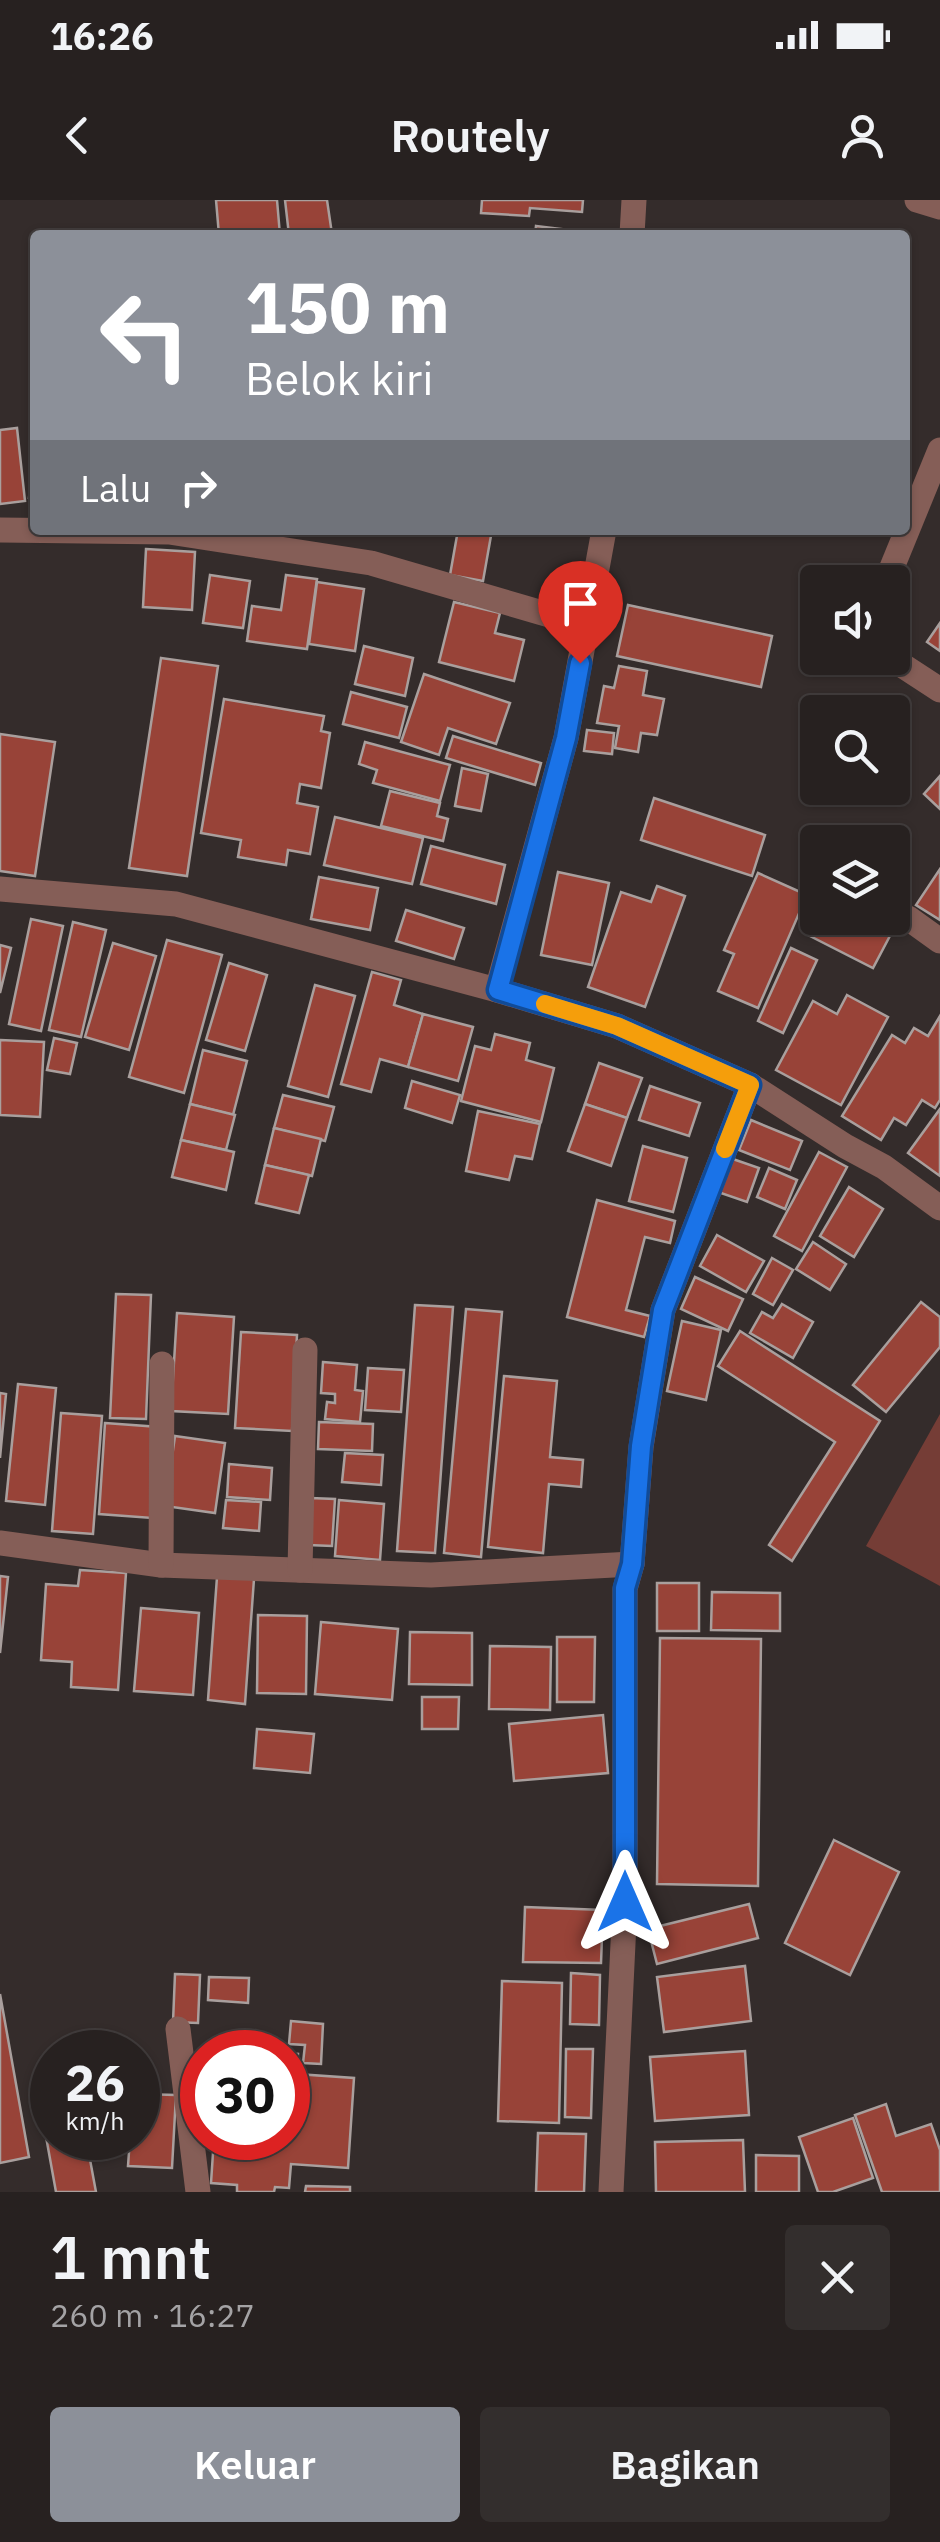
<!DOCTYPE html>
<html lang="id">
<head>
<meta charset="utf-8">
<style>
	body { margin:0; font-family:"IBM Plex Sans",sans-serif; background:#332e2d; color:#f1f3f6; height:100vh; display:flex; flex-direction:column; font-size:38px; white-space:nowrap }
	* { box-sizing:border-box; margin:0 }
	p { font-size:32px; color:#a4a3a5 }
	.icon { flex:none; width:55px; height:55px; fill:none; stroke:currentColor; stroke-width:2; stroke-linecap:round; stroke-linejoin:round }
	.map { position:relative; height:1992px; overflow:hidden }
	.side { display:flex; flex-direction:column; background:#272120; flex:1 }
	.side>* { flex:none }
	.hud { position:absolute; left:30px; top:30px; width:880px; height:305px; border-radius:10px; box-shadow:0 2px 8px #0004,0 0 0 2px #433e3e; background:#8c9099; color:#fff; overflow:hidden }
	.buttons { position:absolute; left:800px; top:365px; display:grid; gap:20px }
	.buttons a { display:grid; place-items:center; width:110px; height:110px; border-radius:10px; background:#272120; box-shadow:0 2px 8px #0004,0 0 0 2px #433e3e; font-size:50px }
	.speed { position:absolute; left:30px; top:1830px; display:flex; gap:20px; font-size:50px; font-weight:700; text-align:center }
	.speed>* { display:grid; place-content:center; width:130px; height:130px; border-radius:50%; background:#272120; box-shadow:0 2px 8px #0004,0 0 0 2px #433e3e; line-height:1 }
	.speed small { font-size:25px; font-weight:400 }
	.speed .limit { border:15px solid #d22; background:#fff; color:#111 }
	.pin { position:absolute; display:grid; place-items:center; width:85px; height:85px; color:#fff; margin:-102px -42px; border-radius:50% 50% 50% 0; rotate:-45deg; box-shadow:0 0 10px #0007 }
	.pin .icon { rotate:45deg }
	.me { position:absolute; width:110px; margin:-55px; rotate:0deg; stroke-linejoin:round; filter:drop-shadow(0 0 8px #0008) }
	.turn { display:flex; align-items:center; gap:35px; height:210px; padding:0 50px; font-size:45px }
	.turn .icon { width:130px; height:130px; stroke-width:2.5 }
	.turn b { display:block; font-size:70px; line-height:85px }
	.then { display:flex; align-items:center; height:95px; padding:0 50px; background:#0003; gap:20px; font-size:38px }
	.round { display:grid; place-items:center; flex:none; width:105px; height:105px; border-radius:10px; background:#332e2d }
	.head { display:flex; align-items:center; justify-content:space-between; height:170px; padding:0 50px }
	h1 { font-size:60px; font-weight:600; line-height:75px }
	.button { display:flex; gap:20px; margin-top:auto; padding:20px 50px }
	.button a { flex:1; height:115px; border-radius:10px; background:#8c9099; color:#fff; font-size:40px; font-weight:600; line-height:115px; text-align:center }
	.button a+a { background:#332e2d; color:#f1f3f6 }
	.status { display:flex; justify-content:space-between; align-items:center; height:70px; padding:0 50px; background:#272120; direction:ltr }
	.status svg { height:28px; fill:currentColor }
	header { display:flex; justify-content:space-between; align-items:center; height:130px; padding:0 50px; background:#272120; font-size:45px; font-weight:600 }
	.map>svg:first-child { display:block }
	.green { fill:#753d36 }
	.building { fill:#984338; stroke:#a99f9d; stroke-width:2.5 }
	.lines { fill:none; stroke-linecap:round; stroke-linejoin:round }
	.minor { stroke:#855e57; stroke-width:25 }
	.route-casing { stroke:#114b97; stroke-width:25 }
	.route { stroke:#1a73e8; stroke-width:18 }
	.slow { stroke:#f59e0b; stroke-width:18 }
</style>
</head>
<body>
<div class="status"><b>16:26</b><svg viewBox="0 0 49 12"><path d="M0 12V9h3v3zM5 12V6h3v6zM10 12V3h3v9zM15 12V0h3v12zM26 1h20v11H26zM47 4h2v5h-2z"/></svg></div>
<header><svg class="icon" aria-label="back" viewBox="0 0 24 24"><path d="M15 5l-7 7 7 7"/></svg>Routely<svg class="icon" aria-label="person" viewBox="0 0 24 24"><circle cx="12" cy="8" r="4"/><path d="M4 21q1-7 8-7t8 7"/></svg></header>
<div class="map">
<svg width="940" height="1992" viewBox="0 0 940 1992">
	<rect width="100%" height="100%" fill="#342c2b"/>
	<polygon class="green" points="940,1214 940,1386 866,1346"/>
	<g class="building">
		<polygon points="216,0 277,0 280,35 219,35"/>
		<polygon points="285,0 327,0 332,34 289,35"/>
		<polygon points="482,0 583,0 582,12 530,8 529,16 481,13"/>
		<polygon points="536,26 595,33 595,35 535,35"/>
		<polygon points="17,228 25,301 0,304 0,230"/>
		<polygon points="35,236 35,299 29,298"/>
		<polygon points="458,330 492,330 483,381 450,375"/>
		<polygon points="146,349 195,352 192,410 143,407"/>
		<polygon points="210,375 250,381 243,428 203,423"/>
		<polygon points="286,375 317,379 307,449 247,441 252,406 281,410"/>
		<polygon points="317,382 364,389 355,451 309,444"/>
		<polygon points="454,402 500,413 495,433 524,440 514,481 439,462"/>
		<polygon points="628,405 772,436 761,487 617,456"/>
		<polygon points="940,423 940,451 927,442"/>
		<polygon points="364,446 413,458 405,496 355,484"/>
		<polygon points="161,458 218,466 187,676 129,668"/>
		<polygon points="619,466 647,471 643,495 664,499 657,535 641,533 638,552 615,548 619,526 597,523 604,486 614,488"/>
		<polygon points="424,474 510,503 496,544 448,528 439,555 401,542"/>
		<polygon points="351,492 407,507 399,538 343,524"/>
		<polygon points="224,499 324,516 321,531 330,533 321,588 300,584 297,603 318,607 310,654 288,650 286,665 238,657 241,640 201,633"/>
		<polygon points="587,530 614,533 612,554 584,551"/>
		<polygon points="0,534 55,542 35,676 0,671"/>
		<polygon points="453,536 541,563 535,585 446,558"/>
		<polygon points="365,542 450,565 440,601 373,583 377,570 359,564"/>
		<polygon points="462,568 488,574 481,611 455,606"/>
		<polygon points="940,576 940,609 924,594"/>
		<polygon points="390,591 440,603 437,616 448,619 443,641 381,626"/>
		<polygon points="654,598 765,635 752,676 641,640"/>
		<polygon points="335,617 423,638 412,684 324,665"/>
		<polygon points="431,646 505,665 496,704 421,684"/>
		<polygon points="940,669 940,720 916,705"/>
		<polygon points="558,672 609,683 592,765 541,755"/>
		<polygon points="758,673 807,695 758,808 718,791 734,754 724,750"/>
		<polygon points="319,677 378,688 370,730 311,719"/>
		<polygon points="657,686 685,696 645,807 588,787 621,692 651,702"/>
		<polygon points="406,710 464,728 454,759 396,741"/>
		<polygon points="818,715 869,718 893,730 873,768 808,735"/>
		<polygon points="31,719 63,726 41,831 9,824"/>
		<polygon points="73,722 106,730 81,837 49,830"/>
		<polygon points="167,740 222,755 184,893 129,877"/>
		<polygon points="113,743 156,756 129,850 85,837"/>
		<polygon points="0,745 11,748 0,793"/>
		<polygon points="791,748 817,760 783,833 758,821"/>
		<polygon points="229,763 267,775 245,851 206,840"/>
		<polygon points="372,772 401,780 394,805 423,814 408,867 380,859 371,892 341,884"/>
		<polygon points="315,785 355,796 328,897 288,886"/>
		<polygon points="847,795 888,817 841,905 776,870 813,801 837,814"/>
		<polygon points="423,814 473,827 458,881 408,867"/>
		<polygon points="940,816 940,900 935,908 922,900 906,925 894,918 881,940 842,916 892,835 905,843 914,828 928,836"/>
		<polygon points="495,834 530,843 526,860 554,868 541,922 461,901 475,846 491,850"/>
		<polygon points="54,838 77,843 70,874 47,870"/>
		<polygon points="0,840 44,842 40,917 0,915"/>
		<polygon points="203,850 247,861 233,915 190,904"/>
		<polygon points="599,863 642,878 627,918 585,904"/>
		<polygon points="412,881 460,895 452,923 405,908"/>
		<polygon points="650,886 700,903 689,936 639,920"/>
		<polygon points="283,895 334,907 325,941 274,928"/>
		<polygon points="190,904 235,915 226,950 181,940"/>
		<polygon points="585,904 627,918 611,966 568,951"/>
		<polygon points="940,909 940,976 908,953"/>
		<polygon points="478,911 540,924 532,959 515,956 509,980 466,971"/>
		<polygon points="751,920 802,941 790,970 739,950"/>
		<polygon points="274,928 321,939 312,976 265,965"/>
		<polygon points="181,940 234,952 226,990 172,977"/>
		<polygon points="643,946 687,958 673,1012 629,1001"/>
		<polygon points="819,952 847,967 802,1051 774,1036"/>
		<polygon points="727,957 759,968 747,1002 715,991"/>
		<polygon points="265,965 309,975 299,1013 256,1003"/>
		<polygon points="769,968 797,980 785,1009 757,997"/>
		<polygon points="849,987 883,1009 854,1057 820,1036"/>
		<polygon points="597,1000 675,1021 670,1043 645,1037 626,1110 650,1116 644,1137 567,1117"/>
		<polygon points="717,1035 764,1061 746,1092 700,1066"/>
		<polygon points="813,1042 846,1064 830,1090 796,1069"/>
		<polygon points="772,1058 793,1070 773,1105 753,1094"/>
		<polygon points="695,1077 743,1099 728,1131 681,1109"/>
		<polygon points="116,1094 151,1095 146,1219 110,1218"/>
		<polygon points="921,1102 940,1117 940,1147 886,1212 853,1185"/>
		<polygon points="782,1104 813,1122 793,1158 750,1133 762,1112 773,1118"/>
		<polygon points="415,1105 453,1107 435,1353 397,1351"/>
		<polygon points="466,1109 502,1112 481,1357 444,1353"/>
		<polygon points="177,1113 234,1117 228,1214 171,1211"/>
		<polygon points="682,1121 721,1130 706,1200 667,1191"/>
		<polygon points="740,1131 880,1221 792,1361 769,1345 835,1242 718,1166"/>
		<polygon points="241,1132 297,1135 292,1231 235,1228"/>
		<polygon points="323,1162 357,1165 355,1190 363,1191 360,1222 325,1219 327,1202 335,1203 335,1194 321,1193"/>
		<polygon points="368,1168 404,1170 401,1212 365,1210"/>
		<polygon points="504,1176 557,1181 550,1257 583,1260 581,1287 549,1284 543,1353 488,1347"/>
		<polygon points="18,1184 56,1188 45,1305 6,1301"/>
		<polygon points="0,1193 6,1194 0,1258"/>
		<polygon points="61,1213 102,1216 93,1334 52,1331"/>
		<polygon points="319,1222 373,1224 372,1251 318,1249"/>
		<polygon points="105,1223 159,1227 152,1318 99,1314"/>
		<polygon points="175,1236 225,1243 215,1313 165,1306"/>
		<polygon points="345,1253 383,1255 381,1285 342,1282"/>
		<polygon points="229,1264 272,1268 270,1300 227,1297"/>
		<polygon points="310,1298 335,1299 332,1346 308,1345"/>
		<polygon points="226,1300 261,1302 259,1331 223,1328"/>
		<polygon points="339,1300 384,1304 380,1360 335,1356"/>
		<polygon points="80,1370 126,1373 118,1490 71,1487 72,1462 41,1460 46,1384 78,1386"/>
		<polygon points="0,1376 8,1377 0,1453"/>
		<polygon points="217,1377 254,1379 245,1504 208,1500"/>
		<rect x="657" y="1383" width="42" height="48"/>
		<polygon points="712,1392 780,1393 780,1431 711,1430"/>
		<polygon points="141,1408 199,1413 193,1495 134,1491"/>
		<polygon points="258,1415 307,1416 306,1494 257,1493"/>
		<polygon points="321,1422 398,1429 392,1500 315,1494"/>
		<polygon points="410,1432 472,1433 472,1485 409,1484"/>
		<polygon points="557,1437 595,1437 594,1502 557,1502"/>
		<polygon points="660,1438 761,1439 758,1686 657,1684"/>
		<polygon points="490,1446 551,1447 550,1510 489,1509"/>
		<polygon points="422,1497 459,1497 458,1529 422,1529"/>
		<polygon points="603,1515 608,1573 514,1581 509,1524"/>
		<polygon points="257,1529 314,1534 310,1573 254,1568"/>
		<polygon points="834,1640 899,1672 850,1775 785,1743"/>
		<polygon points="749,1704 758,1738 657,1764 648,1729"/>
		<polygon points="525,1707 603,1710 601,1763 523,1762"/>
		<polygon points="745,1766 751,1821 664,1832 657,1777"/>
		<polygon points="571,1773 600,1775 599,1825 570,1824"/>
		<polygon points="175,1774 200,1775 198,1823 173,1822"/>
		<polygon points="209,1777 249,1778 248,1803 208,1800"/>
		<polygon points="502,1781 562,1783 559,1923 498,1921"/>
		<polygon points="0,1794 29,1957 0,1963"/>
		<polygon points="291,1821 323,1824 321,1864 303,1863 305,1845 289,1844"/>
		<polygon points="566,1849 593,1849 591,1918 565,1917"/>
		<polygon points="745,1851 749,1915 655,1921 650,1857"/>
		<polygon points="288,1853 298,1854 297,1874 354,1878 348,1968 291,1964 289,1988 275,1987 274,1992 237,1992 237,1985 211,1983 214,1938 288,1938"/>
		<polygon points="138,1894 176,1895 172,1968 128,1966 130,1938 138,1938"/>
		<polygon points="886,1904 896,1936 931,1924 940,1950 940,1992 882,1992 855,1915"/>
		<polygon points="853,1918 873,1978 833,1992 818,1992 799,1937"/>
		<polygon points="52,1930 52,1938 86,1938 96,1992 56,1992 45,1931"/>
		<polygon points="538,1933 586,1934 584,1992 536,1992"/>
		<polygon points="743,1940 745,1992 656,1992 655,1942"/>
		<polygon points="756,1955 799,1956 799,1992 756,1992"/>
		<polygon points="306,1986 350,1987 350,1992 305,1992"/>
	</g>
	<g class="lines">
		<g class="minor">
			<polyline points="917,0 940,7"/>
			<polyline points="632,35 634,0"/>
			<polyline points="0,330 169,332 371,363 587,426"/>
			<polyline points="886,382 940,250"/>
			<polyline points="891,458 940,490"/>
			<polyline points="0,689 176,704 497,790 617,826 750,885 845,946 884,967 940,1008"/>
			<polyline points="908,718 940,741"/>
			<polyline points="497,790 566,538 604,330"/>
			<polyline points="0,1343 161,1365 431,1375 632,1364"/>
			<polyline points="161,1365 162,1164"/>
			<polyline points="300,1370 305,1150"/>
			<polyline points="178,1829 198,1992"/>
			<polyline points="611,1992 625,1702 625,1389 632,1364 641,1247 663,1110 750,885"/>
		</g>
	</g>
	<g class="lines">
		<defs>
			<polyline id="route" points="580,463 566,538 498,790 617,826 750,885 663,1110 641,1246 632,1364 625,1388 625,1702"/>
		</defs>
		<use href="#route" class="route-casing"/>
		<use href="#route" class="route"/>
		<polyline class="slow" points="545,804 617,826 750,885 725,949"/>
	</g>
</svg>
<div class="buttons">
<a><svg class="icon" aria-label="sound" viewBox="0 0 24 24"><path d="M4 9h4l5-4v14l-5-4H4zM17 9q2 3 0 6"/></svg></a>
<a><svg class="icon" aria-label="search" viewBox="0 0 24 24"><circle cx="10" cy="10" r="6"/><path d="M15 15l6 6"/></svg></a>
<a><svg class="icon" aria-label="layers" viewBox="0 0 24 24"><path d="M12 4l9 5-9 5-9-5zM3 14l9 5 9-5"/></svg></a>
</div>
<div class="speed"><div>26<small>km/h</small></div><div class="limit">30</div></div>
<div class="pin" style="left:580px;top:463px;background:#d93025"><svg class="icon" aria-label="arrive" viewBox="0 0 24 24"><path d="M6 21V4h12l-3 4 3 4H6"/></svg></div>
<svg class="me" style="left:625px;top:1702px" viewBox="-20 -20 40 40"><path d="M0-17L14 15 0 8-14 15z" fill="#1a73e8" stroke="#fff" stroke-width="4"/></svg>
<div class="hud">
<div class="turn"><svg class="icon" aria-label="left" viewBox="0 0 24 24"><path d="M17 20v-9H6M10 6l-5 5 5 5"/></svg><div><b>150 m</b>Belok kiri</div></div>
<div class="then">Lalu<svg class="icon" aria-label="right" viewBox="0 0 24 24"><path d="M7 20v-9h11M14 6l5 5-5 5"/></svg></div>
</div>
</div>
<section class="side">
<div class="head"><div><h1>1 mnt</h1><p>260 m · 16:27</p></div><a class="round"><svg class="icon" aria-label="close" viewBox="0 0 24 24"><path d="M6 6l12 12M18 6L6 18"/></svg></a></div>
<div class="button"><a>Keluar</a><a>Bagikan</a></div>
</section>
</body>
</html>
